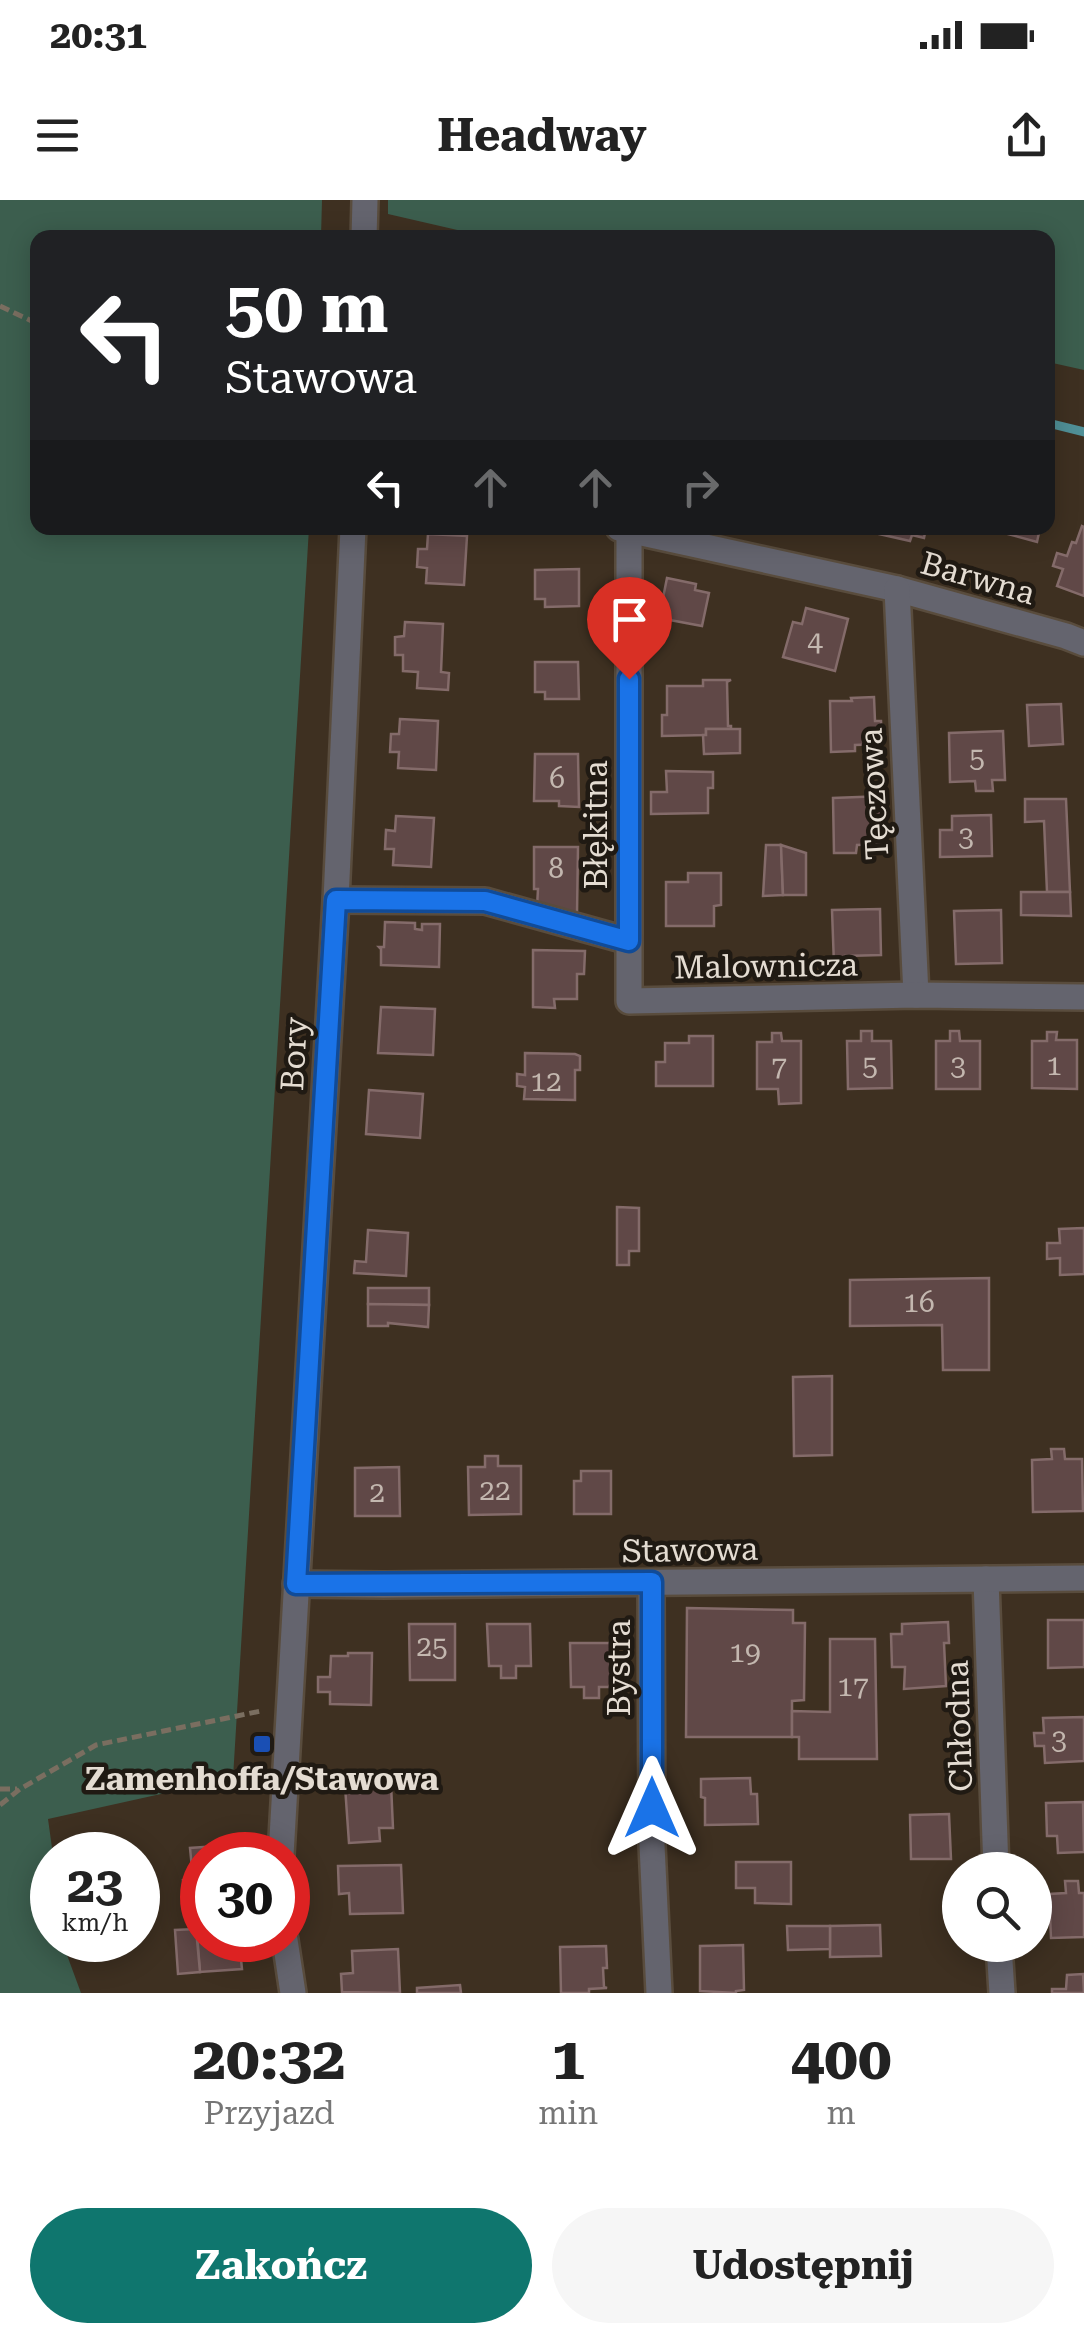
<!DOCTYPE html>
<html lang="pl">
<head>
<meta charset="utf-8">
<style>
	body { margin:0; font-family:"Roboto Serif",serif; background:#f6f6f6; color:#222; height:100vh; display:flex; flex-direction:column; font-size:38px; white-space:nowrap }
	* { box-sizing:border-box; margin:0 }
	p { font-size:32px; color:#767676 }
	.icon { flex:none; width:55px; height:55px; fill:none; stroke:currentColor; stroke-width:2; stroke-linecap:round; stroke-linejoin:round }
	.map { position:relative; height:1793px; overflow:hidden }
	.details { display:flex; flex-direction:column; background:#fff; flex:1 }
	.details>* { flex:none }
	.hud { position:absolute; left:30px; top:30px; width:1025px; height:305px; border-radius:20px; box-shadow:0 5px 25px #0003; background:#202124; color:#fff; overflow:hidden }
	.fabs { position:absolute; left:942px; top:1652px; display:grid; gap:20px }
	.fabs a { display:grid; place-items:center; width:110px; height:110px; border-radius:50%; background:#fff; box-shadow:0 5px 25px #0003; font-size:50px }
	.speed { position:absolute; left:30px; top:1632px; display:flex; gap:20px; font-size:50px; font-weight:700; text-align:center }
	.speed>* { display:grid; place-content:center; width:130px; height:130px; border-radius:50%; background:#fff; box-shadow:0 5px 25px #0003; line-height:1 }
	.speed small { font-size:25px; font-weight:400 }
	.speed .limit { border:15px solid #d22; background:#fff; color:#111 }
	.pin { position:absolute; display:grid; place-items:center; width:85px; height:85px; color:#fff; margin:-102px -42px; border-radius:50% 50% 50% 0; rotate:-45deg; box-shadow:0 0 10px #0007 }
	.pin .icon { rotate:45deg }
	.me { position:absolute; width:110px; margin:-55px; rotate:0deg; stroke-linejoin:round; filter:drop-shadow(0 0 8px #0008) }
	.turn { display:flex; align-items:center; gap:35px; height:210px; padding:0 30px; font-size:45px }
	.turn .icon { width:130px; height:130px; stroke-width:2.5 }
	.turn b { display:block; font-size:70px; line-height:85px }
	.lanes { display:flex; align-items:center; height:95px; padding:0 30px; background:#0003; justify-content:center; gap:50px; direction:ltr }
	.lanes .off { opacity:.35 }
	.eta { display:flex; justify-content:space-evenly; align-items:center; height:170px; text-align:center }
	.eta b { font-size:60px; font-weight:700; line-height:70px }
	.cta { display:flex; gap:20px; margin-top:auto; padding:20px 30px }
	.cta a { flex:1; height:115px; border-radius:60px; background:#0f766e; color:#fff; font-size:40px; font-weight:700; line-height:115px; text-align:center }
	.cta a+a { background:#f6f6f6; color:#222 }
	.status { display:flex; justify-content:space-between; align-items:center; height:70px; padding:0 50px; background:#fff; direction:ltr }
	.status svg { height:28px; fill:currentColor }
	header { display:flex; justify-content:space-between; align-items:center; height:130px; padding:0 30px; background:#fff; font-size:45px; font-weight:700 }
	.map>svg:first-child { display:block }
	.green { fill:#3c5e4e }
	.lines { fill:none; stroke-linecap:round; stroke-linejoin:round }
	.stream { stroke:#509097; stroke-width:9 }
	.building { fill:#604847; stroke:#846b6a; stroke-width:2.5 }
	.minor-casing { stroke:#594c3d; stroke-width:30 }
	.path { stroke:#7a6e60; stroke-width:5; stroke-dasharray:10 5; stroke-linecap:butt }
	.minor { stroke:#64646e; stroke-width:25 }
	.route-casing { stroke:#114b97; stroke-width:25 }
	.route { stroke:#1a73e8; stroke-width:18 }
	.transit-dot { fill:#1a4fb4; stroke:#201a13; stroke-width:4 }
	.labels { text-anchor:middle; stroke-width:9; stroke-linejoin:round; paint-order:stroke }
	.number-label { font-size:28px; fill:#c3b7af }
	.street-label { font-size:32px; fill:#e4dcd2; stroke:#201a13 }
	.poi-label { font-size:32px; font-weight:bold; fill:#e4dcd2; stroke:#201a13 }
</style>
</head>
<body>
<div class="status"><b>20:31</b><svg viewBox="0 0 49 12"><path d="M0 12V9h3v3zM5 12V6h3v6zM10 12V3h3v9zM15 12V0h3v12zM26 1h20v11H26zM47 4h2v5h-2z"/></svg></div>
<header><svg class="icon" aria-label="menu" viewBox="0 0 24 24"><path d="M4 6h16M4 12h16M4 18h16"/></svg>Headway<svg class="icon" aria-label="share" viewBox="0 0 24 24"><path d="M12 15V3M7 8l5-5 5 5M5 13v7h14v-7"/></svg></header>
<div class="map">
<svg width="1084" height="1793" viewBox="0 0 1084 1793">
	<rect width="100%" height="100%" fill="#3e3021"/>
	<g class="green">
		<polygon points="0,0 322,0 321,37 38,38 38,328 309,328 233,1578 48,1619 53,1655 52,1740 65,1740 67,1755 81,1793 0,1793"/>
		<polygon points="388,0 1084,0 1084,170 1048,162 1048,38 492,38 388,14"/>
	</g>
	<g class="lines">
		<polyline class="stream" points="1048,223 1084,232"/>
	</g>
	<g class="building">
		<polygon points="1082,326 1084,327 1084,396 1057,386 1063,369 1053,366 1057,353 1067,356 1072,342 1076,343"/>
		<polygon points="880,328 926,328 924,338 912,335 910,341 879,334"/>
		<polygon points="993,328 1040,328 1037,342 993,330"/>
		<polygon points="428,334 467,336 464,385 426,383 427,368 417,367 418,349 427,349"/>
		<polygon points="579,369 579,406 545,407 545,399 535,399 535,370"/>
		<polygon points="667,378 696,384 695,390 709,393 702,426 659,418"/>
		<polygon points="806,408 848,419 835,471 783,457 793,422 802,424"/>
		<polygon points="405,422 443,424 441,472 449,473 448,490 417,488 418,472 403,471 403,455 395,455 395,437 404,436"/>
		<polygon points="535,462 578,462 579,499 545,499 545,492 535,492"/>
		<polygon points="703,480 731,480 727,482 728,526 731,526 731,529 706,529 706,535 662,536 662,515 667,515 667,486 703,486"/>
		<polygon points="874,497 875,521 881,521 882,544 855,545 855,551 831,552 830,501 852,501 851,498"/>
		<polygon points="1061,504 1063,544 1029,546 1027,505"/>
		<polygon points="400,519 438,521 436,570 398,568 399,552 390,552 391,534 399,534"/>
		<polygon points="706,529 740,529 740,553 704,554 703,535 706,535"/>
		<polygon points="1003,531 1005,580 992,580 993,591 976,591 975,581 950,582 949,533"/>
		<polygon points="535,554 578,554 579,607 559,606 559,601 534,601"/>
		<polygon points="666,571 713,572 713,588 708,588 708,613 651,614 651,592 667,592"/>
		<polygon points="884,596 885,620 878,621 879,644 857,645 856,653 834,653 833,598"/>
		<polygon points="1025,599 1066,599 1070,692 1047,692 1044,621 1025,622"/>
		<polygon points="991,615 992,656 940,657 940,630 952,630 952,616"/>
		<polygon points="396,616 434,618 431,667 393,665 394,649 385,649 386,630 395,631"/>
		<polygon points="766,645 781,645 783,695 763,696"/>
		<polygon points="781,645 806,653 806,695 783,695"/>
		<polygon points="534,647 578,647 577,714 537,707 538,689 534,689"/>
		<polygon points="688,673 721,673 721,705 714,706 714,726 666,726 666,682 688,682"/>
		<polygon points="1021,692 1070,692 1071,716 1021,715"/>
		<polygon points="880,709 881,755 845,756 846,765 834,765 832,710"/>
		<polygon points="1001,710 1002,763 956,764 954,711"/>
		<polygon points="385,722 415,723 415,729 422,730 422,724 440,724 439,767 381,765 381,749 379,747 384,747"/>
		<polygon points="533,750 585,751 584,774 577,774 577,799 554,799 555,808 533,807"/>
		<polygon points="381,807 435,809 433,855 378,853"/>
		<polygon points="861,831 872,831 872,841 891,841 892,888 848,889 847,841 861,841"/>
		<polygon points="950,831 959,831 960,841 980,841 980,889 936,889 936,841 950,841"/>
		<polygon points="1047,832 1057,832 1056,840 1077,840 1077,889 1032,888 1032,841 1047,841"/>
		<polygon points="772,833 781,833 782,841 801,841 801,903 779,904 778,889 757,889 757,842 772,842"/>
		<polygon points="689,836 713,836 713,886 656,886 656,862 665,862 665,843 689,843"/>
		<polygon points="525,853 575,854 580,856 580,870 575,870 575,900 524,899 525,887 517,886 517,874 525,875"/>
		<polygon points="369,890 423,894 420,938 366,934"/>
		<polygon points="617,1007 639,1008 639,1051 629,1051 629,1065 617,1065"/>
		<polygon points="1084,1028 1084,1074 1060,1075 1060,1058 1047,1059 1047,1043 1060,1043 1059,1029"/>
		<polygon points="368,1030 408,1033 406,1076 354,1073 355,1061 366,1062"/>
		<polygon points="989,1078 989,1170 943,1170 942,1125 850,1126 850,1080"/>
		<polygon points="368,1088 429,1088 429,1105 368,1104"/>
		<polygon points="368,1104 429,1105 428,1127 388,1123 388,1126 368,1126"/>
		<polygon points="832,1176 832,1255 794,1256 793,1177"/>
		<polygon points="1051,1249 1064,1249 1065,1259 1082,1259 1083,1311 1033,1312 1032,1260 1052,1259"/>
		<polygon points="485,1256 498,1256 498,1266 521,1266 521,1314 469,1315 468,1267 485,1267"/>
		<polygon points="399,1267 400,1316 355,1316 355,1268"/>
		<polygon points="581,1271 611,1271 611,1314 574,1314 574,1281 581,1281"/>
		<polygon points="687,1408 793,1410 793,1423 805,1423 804,1500 792,1501 792,1537 686,1537"/>
		<polygon points="1048,1420 1084,1420 1084,1467 1048,1468"/>
		<polygon points="948,1422 949,1443 944,1443 946,1486 904,1489 905,1467 892,1467 891,1434 902,1434 902,1424"/>
		<polygon points="409,1424 455,1424 455,1480 410,1480"/>
		<polygon points="487,1424 530,1424 531,1466 516,1466 516,1478 501,1478 501,1466 489,1466"/>
		<polygon points="830,1439 875,1439 877,1559 799,1559 799,1537 792,1537 792,1511 830,1512"/>
		<polygon points="570,1443 614,1443 615,1487 599,1487 599,1498 584,1498 584,1487 571,1487"/>
		<polygon points="348,1453 372,1453 371,1505 330,1504 330,1492 318,1492 318,1477 330,1477 331,1456 348,1456"/>
		<polygon points="1084,1517 1084,1561 1045,1563 1044,1546 1035,1546 1034,1533 1044,1533 1043,1518"/>
		<polygon points="750,1578 751,1594 757,1594 758,1624 705,1625 705,1598 701,1597 701,1579"/>
		<polygon points="391,1584 393,1628 379,1628 380,1641 349,1643 345,1586"/>
		<polygon points="1083,1602 1084,1652 1058,1653 1057,1636 1047,1636 1046,1603"/>
		<polygon points="949,1614 951,1659 911,1659 910,1615"/>
		<polygon points="232,1645 233,1655 202,1655 202,1693 184,1694 183,1680 193,1679 190,1648"/>
		<polygon points="736,1662 791,1662 791,1704 755,1703 755,1688 736,1688"/>
		<polygon points="401,1665 403,1713 350,1714 349,1693 339,1694 338,1666"/>
		<polygon points="1065,1681 1078,1681 1079,1693 1084,1693 1084,1737 1051,1738 1049,1694 1066,1693"/>
		<polygon points="196,1721 202,1721 202,1740 239,1740 242,1769 200,1772"/>
		<polygon points="880,1725 881,1756 830,1757 830,1726"/>
		<polygon points="787,1726 830,1726 830,1749 788,1750"/>
		<polygon points="196,1729 200,1772 178,1774 175,1730"/>
		<polygon points="743,1745 744,1790 736,1791 736,1793 700,1791 700,1746"/>
		<polygon points="606,1746 607,1768 603,1768 604,1787 607,1788 589,1789 589,1793 561,1793 560,1747"/>
		<polygon points="398,1749 400,1793 342,1792 341,1774 353,1773 352,1751"/>
		<polygon points="1083,1774 1084,1793 1052,1793 1052,1789 1066,1789 1067,1775"/>
		<polygon points="460,1785 461,1793 417,1793 417,1788"/>
	</g>
	<g class="lines">
		<defs>
			<g id="minor">
				<polyline points="364,38 365,0"/>
				<polyline points="619,328 897,389 1066,436 1084,443"/>
				<polyline points="629,330 629,741"/>
				<polyline points="897,389 916,795"/>
				<polyline points="336,700 485,701 629,741 629,801 916,795 1084,797"/>
				<polyline points="986,1379 996,1670"/>
				<polyline points="651,1383 652,1645 659,1793"/>
				<polyline points="296,1384 384,1385 1084,1378"/>
				<polyline points="281,1655 336,700 353,328"/>
				<polyline points="285,1740 293,1793"/>
				<polyline points="999,1745 1002,1793"/>
			</g>
		</defs>
		<use href="#minor" class="minor-casing"/>
		<g class="path">
			<polyline points="0,106 38,124"/>
			<polyline points="0,1589 17,1589"/>
			<polyline points="0,1605 20,1589 96,1545 261,1511"/>
		</g>
		<use href="#minor" class="minor"/>
	</g>
	<g class="lines">
		<defs>
			<polyline id="route" points="629,479 629,741 485,701 336,700 296,1384 652,1382 652,1608"/>
		</defs>
		<use href="#route" class="route-casing"/>
		<use href="#route" class="route"/>
	</g>
	<rect class="transit-dot" x="252" y="1534" width="20" height="20" rx="5"/>
	<g class="labels">
		<g class="number-label">
			<text x="815" y="451">4</text>
			<text x="977" y="567">5</text>
			<text x="557" y="588">6</text>
			<text x="966" y="646">3</text>
			<text x="556" y="678">8</text>
			<text x="870" y="875">5</text>
			<text x="958" y="875">3</text>
			<text x="1054" y="875">1</text>
			<text x="779" y="876">7</text>
			<text x="546" y="891">12</text>
			<text x="919" y="1112">16</text>
			<text x="495" y="1300">22</text>
			<text x="377" y="1302">2</text>
			<text x="432" y="1456">25</text>
			<text x="745" y="1462">19</text>
			<text x="853" y="1496">17</text>
			<text x="1059" y="1549">3</text>
		</g>
		<g class="street-label">
			<text transform="translate(978 378) rotate(16)" y="11">Barwna</text>
			<text transform="translate(874 594) rotate(-93)" y="11">Tęczowa</text>
			<text transform="translate(596 625) rotate(-90)" y="11">Błękitna</text>
			<text transform="translate(766 766) rotate(-1)" y="11">Malownicza</text>
			<text transform="translate(294 854) rotate(-87)" y="11">Bory</text>
			<text transform="translate(690 1350) rotate(-1)" y="11">Stawowa</text>
			<text transform="translate(619 1468) rotate(-90)" y="11">Bystra</text>
			<text transform="translate(959 1526) rotate(-92)" y="11">Chłodna</text>
		</g>
		<g class="poi-label">
			<text x="262" y="1590">Zamenhoffa/Stawowa</text>
		</g>
	</g>
</svg>
<div class="fabs">
<a><svg class="icon" aria-label="search" viewBox="0 0 24 24"><circle cx="10" cy="10" r="6"/><path d="M15 15l6 6"/></svg></a>
</div>
<div class="speed"><div>23<small>km/h</small></div><div class="limit">30</div></div>
<div class="pin" style="left:629px;top:479px;background:#d93025"><svg class="icon" aria-label="arrive" viewBox="0 0 24 24"><path d="M6 21V4h12l-3 4 3 4H6"/></svg></div>
<svg class="me" style="left:652px;top:1608px" viewBox="-20 -20 40 40"><path d="M0-17L14 15 0 8-14 15z" fill="#1a73e8" stroke="#fff" stroke-width="4"/></svg>
<div class="hud">
<div class="turn"><svg class="icon" aria-label="left" viewBox="0 0 24 24"><path d="M17 20v-9H6M10 6l-5 5 5 5"/></svg><div><b>50 m</b>Stawowa</div></div>
<div class="lanes"><svg class="icon" aria-label="left" viewBox="0 0 24 24"><path d="M17 20v-9H6M10 6l-5 5 5 5"/></svg><svg class="icon off" aria-label="ahead" viewBox="0 0 24 24"><path d="M12 20V5M6 11l6-6 6 6"/></svg><svg class="icon off" aria-label="ahead" viewBox="0 0 24 24"><path d="M12 20V5M6 11l6-6 6 6"/></svg><svg class="icon off" aria-label="right" viewBox="0 0 24 24"><path d="M7 20v-9h11M14 6l5 5-5 5"/></svg></div>
</div>
</div>
<section class="details">
<div class="eta">
<div><b>20:32</b><p>Przyjazd</p></div>
<div><b>1</b><p>min</p></div>
<div><b>400</b><p>m</p></div>
</div>
<div class="cta"><a>Zakończ</a><a>Udostępnij</a></div>
</section>
</body>
</html>
